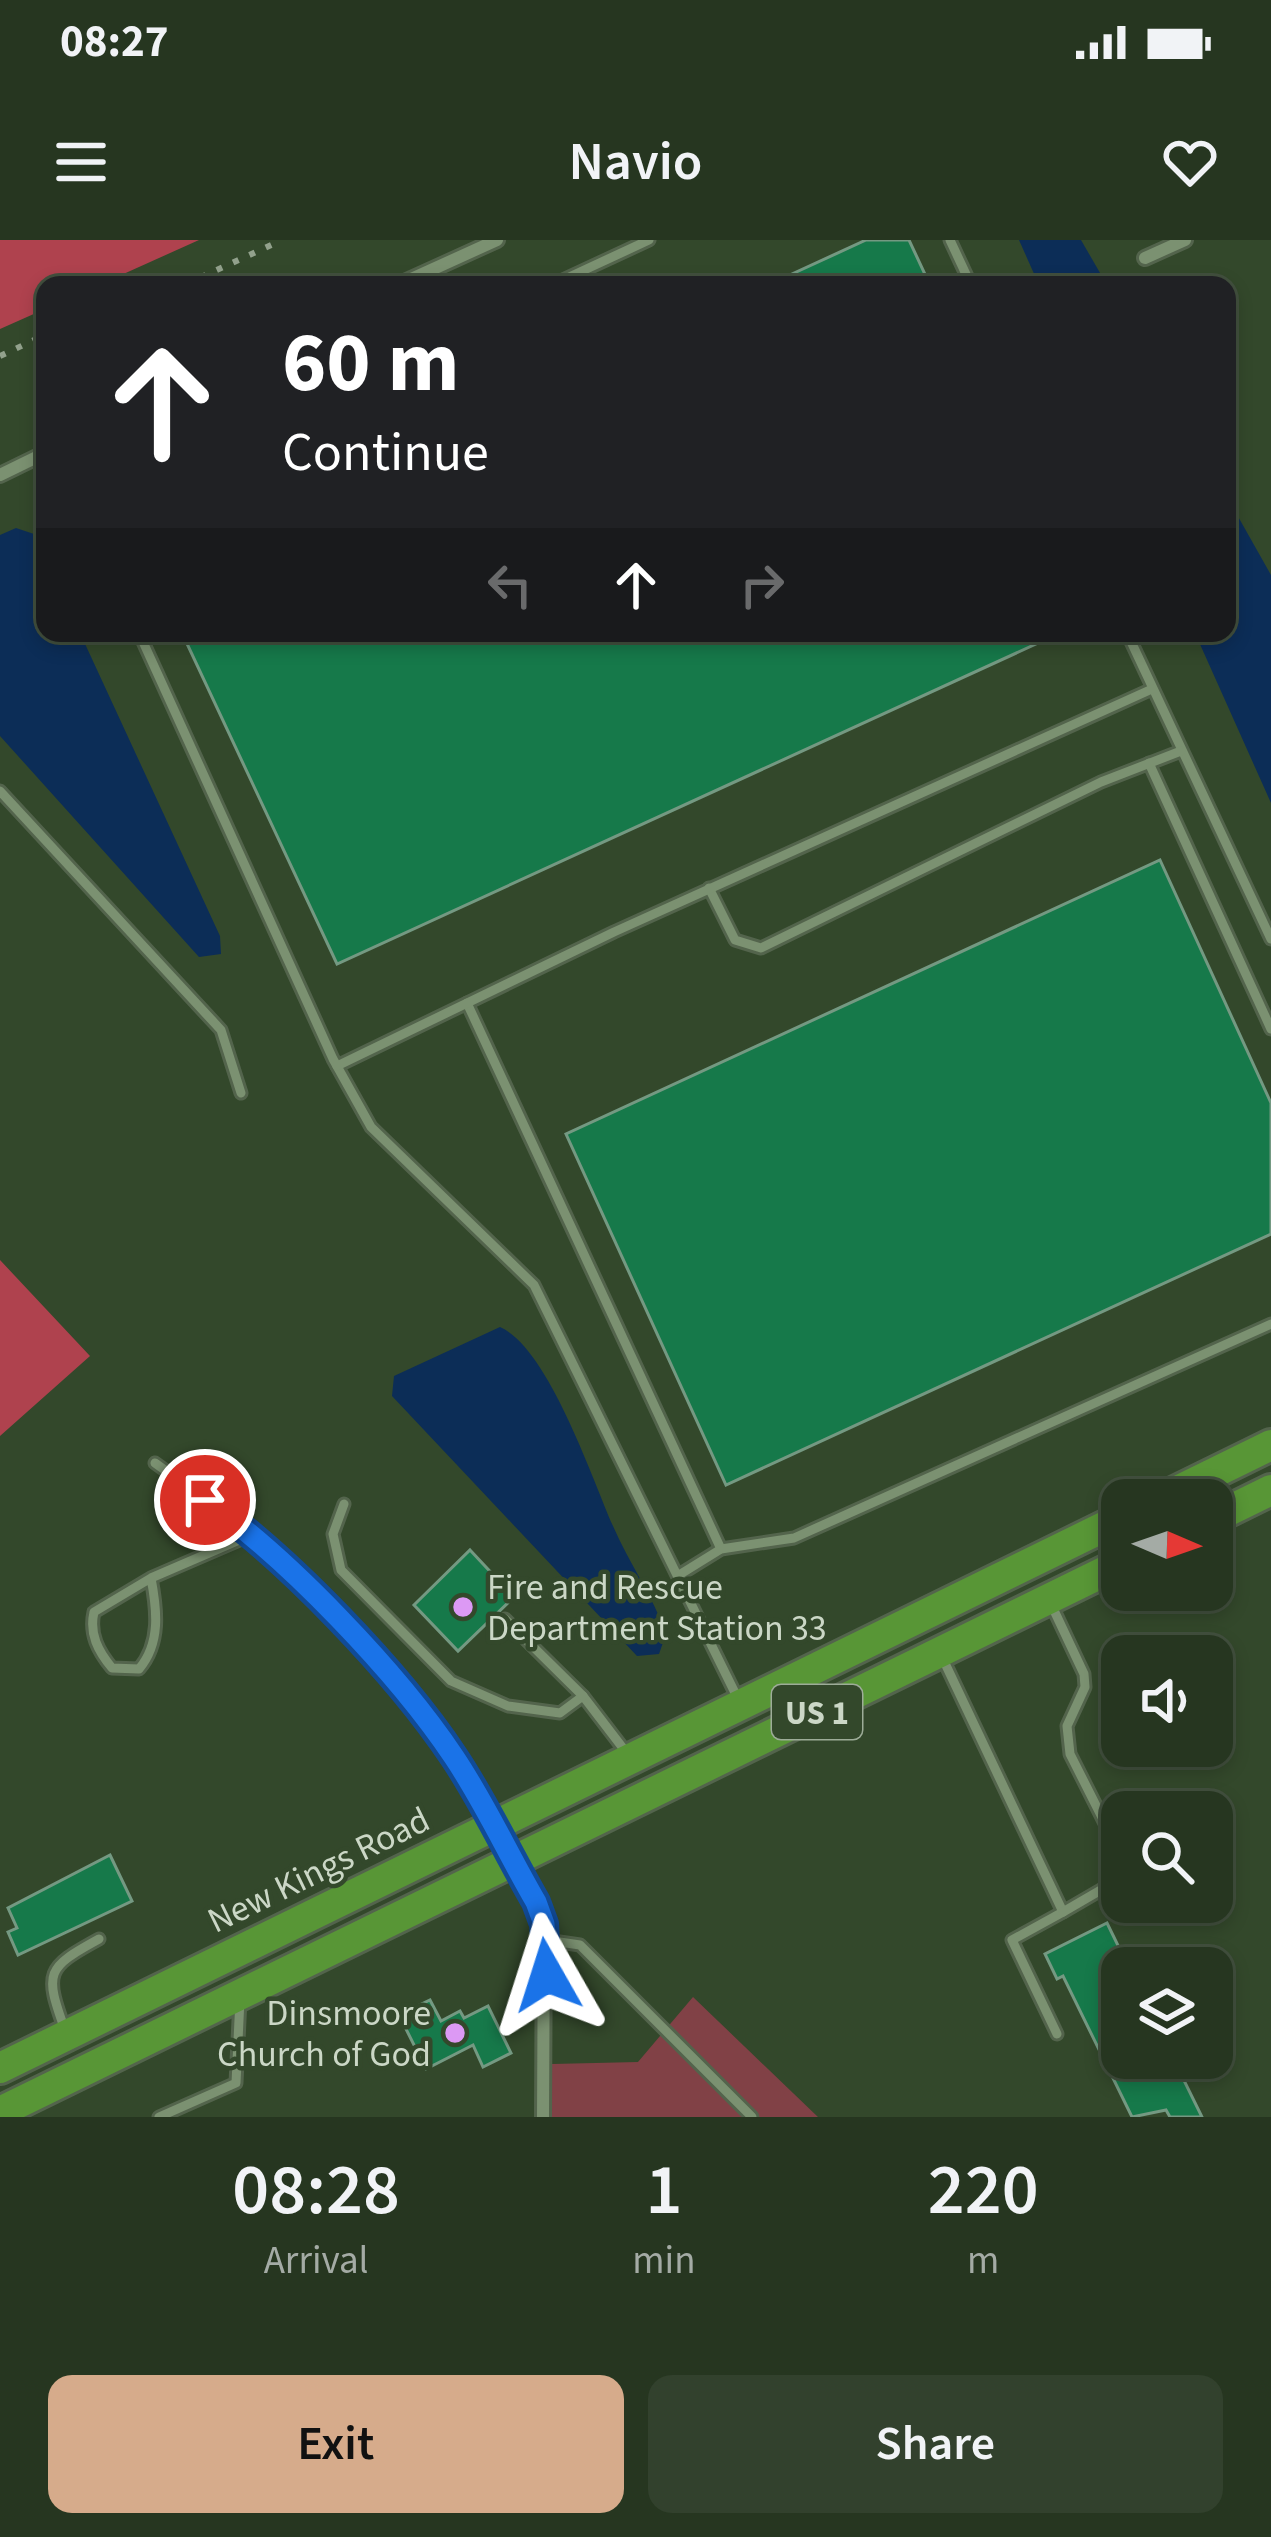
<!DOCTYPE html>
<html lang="en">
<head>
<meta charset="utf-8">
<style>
	body { margin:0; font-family:"Source Sans 3",sans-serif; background:#32412d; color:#f1f3f6; height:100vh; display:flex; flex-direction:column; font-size:45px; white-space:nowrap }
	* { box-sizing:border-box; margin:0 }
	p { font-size:39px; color:#a4aba5 }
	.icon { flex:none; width:66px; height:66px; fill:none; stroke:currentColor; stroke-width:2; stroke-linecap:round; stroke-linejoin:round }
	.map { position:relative; height:1877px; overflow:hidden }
	.sheet { display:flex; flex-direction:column; background:#263620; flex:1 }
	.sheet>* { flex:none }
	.banner { position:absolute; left:36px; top:36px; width:1200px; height:366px; border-radius:24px; box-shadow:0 6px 18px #0003,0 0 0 3px #42503e; background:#202124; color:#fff; overflow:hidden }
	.needle { width:78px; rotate:92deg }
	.tools { position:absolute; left:1101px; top:1239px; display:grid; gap:24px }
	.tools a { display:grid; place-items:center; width:132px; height:132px; border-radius:24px; background:#263620; box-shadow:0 6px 18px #0003,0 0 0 3px #42503e; font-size:60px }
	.pin { position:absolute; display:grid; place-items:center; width:102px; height:102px; color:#fff; margin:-51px; border:6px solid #fff; border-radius:50%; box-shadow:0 3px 12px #0007 }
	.me { position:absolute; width:132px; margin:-66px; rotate:354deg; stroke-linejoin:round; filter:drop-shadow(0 0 9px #0008) }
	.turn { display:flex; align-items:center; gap:42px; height:252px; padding:0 48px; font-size:54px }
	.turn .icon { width:156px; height:156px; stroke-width:2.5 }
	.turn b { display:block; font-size:84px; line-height:102px }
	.lanes { display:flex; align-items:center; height:114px; padding:0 48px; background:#0003; justify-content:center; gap:60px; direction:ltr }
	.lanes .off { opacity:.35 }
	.eta { display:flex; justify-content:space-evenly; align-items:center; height:204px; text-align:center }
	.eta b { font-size:72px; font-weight:600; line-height:84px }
	.button { display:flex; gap:24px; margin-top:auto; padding:24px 48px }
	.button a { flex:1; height:138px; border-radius:24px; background:#d6ab8b; color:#111; font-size:48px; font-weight:600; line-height:138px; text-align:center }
	.button a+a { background:#32412d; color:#f1f3f6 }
	.status { display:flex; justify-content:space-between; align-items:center; height:84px; padding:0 60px; background:#263620; direction:ltr }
	.status svg { height:33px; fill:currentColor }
	header { display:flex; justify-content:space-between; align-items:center; height:156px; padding:0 48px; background:#263620; font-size:54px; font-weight:600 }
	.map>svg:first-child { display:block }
	.green { fill:#814146 }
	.forest { fill:#af424e }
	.water { fill:#0c2d57 }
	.building { fill:#16794a; stroke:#749982; stroke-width:3 }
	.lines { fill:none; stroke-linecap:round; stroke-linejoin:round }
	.service-casing { stroke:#53644c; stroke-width:15 }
	.minor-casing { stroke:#53644c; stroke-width:18 }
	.trunk-casing { stroke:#53644c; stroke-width:36 }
	.service { stroke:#7b9171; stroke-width:9 }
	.minor { stroke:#7b9171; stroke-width:12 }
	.trunk { stroke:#589636; stroke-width:30 }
	.rail { stroke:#92a18c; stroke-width:6; stroke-dasharray:6 12; stroke-linecap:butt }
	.route-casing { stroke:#114b97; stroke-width:30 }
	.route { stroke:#1a73e8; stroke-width:21 }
	.poi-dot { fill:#dc99f4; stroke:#33482b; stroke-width:4.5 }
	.labels { text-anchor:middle; stroke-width:9; stroke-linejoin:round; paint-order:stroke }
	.shield { fill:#33482b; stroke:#9dac98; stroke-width:3 }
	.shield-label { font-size:33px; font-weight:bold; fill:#cbd7c6 }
	.poi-label { font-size:36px; fill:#cbd7c6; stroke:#33482b; text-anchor:start }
	.street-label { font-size:36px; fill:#cbd7c6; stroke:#33482b }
</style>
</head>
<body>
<div class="status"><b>08:27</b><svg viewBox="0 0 49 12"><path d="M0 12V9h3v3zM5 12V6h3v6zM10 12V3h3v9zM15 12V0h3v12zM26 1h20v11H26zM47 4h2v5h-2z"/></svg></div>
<header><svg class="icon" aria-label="menu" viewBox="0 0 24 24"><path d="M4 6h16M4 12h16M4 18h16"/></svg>Navio<svg class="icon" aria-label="heart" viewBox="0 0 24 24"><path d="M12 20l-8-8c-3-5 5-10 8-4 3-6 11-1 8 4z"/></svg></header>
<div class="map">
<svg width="1271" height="1877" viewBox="0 0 1271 1877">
	<rect width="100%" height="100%" fill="#33482b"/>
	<polygon class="green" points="693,1757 818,1877 550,1877 552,1824 638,1822"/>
	<g class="forest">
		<polygon points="0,0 199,0 99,45 45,45 45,69 0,89"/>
		<polygon points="0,1020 90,1116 0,1196"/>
	</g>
	<g class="water">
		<polygon points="1019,0 1081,0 1107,45 1039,45"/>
		<polygon points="1227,257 1271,335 1271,563 1195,393 1227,393"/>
		<polygon points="16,288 37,295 45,310 45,393 80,393 220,696 221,714 199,717 0,496 0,295"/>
		<path d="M500,1087C548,1108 592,1238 613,1286C629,1323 653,1356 666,1394L659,1414L637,1416L392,1156L394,1136Z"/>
	</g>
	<g class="building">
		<polygon points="866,0 909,0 930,45 768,45"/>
		<polygon points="182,393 1060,393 337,724"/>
		<polygon points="1160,620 1271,863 1271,994 726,1245 566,894"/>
		<polygon points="470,1310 514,1357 458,1411 414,1365"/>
		<polygon points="110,1615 132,1661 18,1715 8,1692 17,1688 8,1668"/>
		<polygon points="1107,1683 1129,1728 1122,1728 1122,1818 1173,1818 1202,1877 1170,1877 1166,1870 1132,1877 1063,1736 1057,1739 1045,1714"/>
		<polygon points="430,1760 441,1781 460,1771 464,1778 488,1766 511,1813 483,1827 473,1805 426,1829 399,1775"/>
	</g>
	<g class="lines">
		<defs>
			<g id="service">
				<polyline points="950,0 971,45"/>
				<polyline points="552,45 649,0"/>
				<polyline points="139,393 333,819 371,887 534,1045 739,1461"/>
				<polyline points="1127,393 1271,699"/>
				<polyline points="1149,523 1271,789"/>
				<polyline points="0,551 221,790 241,853"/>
				<polyline points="709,648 735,700 761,708 1101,542 1181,511"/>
				<polyline points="467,763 721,1309"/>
				<polyline points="337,826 614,692 1152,449"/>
				<polyline points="155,1223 229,1276 246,1297"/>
				<polyline points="344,1264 333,1294 341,1330 451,1441 508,1466 560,1473 583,1456 629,1516"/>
				<polyline points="679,1335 721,1309 794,1298 1271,1084"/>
				<path d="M151,1338C157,1370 161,1403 139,1429L112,1428C98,1411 89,1394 94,1372L151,1338L246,1297C276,1310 299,1341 321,1364C384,1430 454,1497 490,1582"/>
				<polyline points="1051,1364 1084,1434 1085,1447 1067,1486 1070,1514 1122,1617"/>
				<polyline points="505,1379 583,1456"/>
				<polyline points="942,1417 1063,1672 1012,1700 1057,1794"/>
				<polyline points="1063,1672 1106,1647 1122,1628"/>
				<polyline points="546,1700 580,1705 752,1877"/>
				<path d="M65,1790C44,1732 46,1728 99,1699"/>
				<polyline points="159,1877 236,1843 240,1759"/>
			</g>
			<g id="minor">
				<polyline points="1145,18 1185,0"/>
				<polyline points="398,45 497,0"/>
				<polyline points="0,235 45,213"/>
				<polyline points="492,1587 544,1684 543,1877"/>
			</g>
			<g id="trunk">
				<polyline points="1159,1260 1271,1205"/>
				<polyline points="1212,1279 1271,1250"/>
				<polyline points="0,1828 1122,1278"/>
				<polyline points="0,1872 1122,1323"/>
			</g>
		</defs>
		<use href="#service" class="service-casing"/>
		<use href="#minor" class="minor-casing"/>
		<use href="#trunk" class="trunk-casing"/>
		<use href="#service" class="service"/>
		<use href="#minor" class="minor"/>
		<use href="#trunk" class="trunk"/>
		<g class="rail">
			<polyline points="184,45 282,0"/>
			<polyline points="0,116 45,95"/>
		</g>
	</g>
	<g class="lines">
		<defs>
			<path id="route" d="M205,1260C286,1316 398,1433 454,1517C485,1563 508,1614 536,1662L544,1684L547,1735"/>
		</defs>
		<use href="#route" class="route-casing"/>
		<use href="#route" class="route"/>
	</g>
	<g class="poi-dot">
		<circle cx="463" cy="1367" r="12"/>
		<circle cx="455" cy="1793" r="12"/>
	</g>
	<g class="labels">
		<rect class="shield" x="772" y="1445" width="90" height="54" rx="9"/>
		<g class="shield-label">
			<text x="817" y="1484">US 1</text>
		</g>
		<g class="poi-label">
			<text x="487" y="1359">Fire and Rescue<tspan x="487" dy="41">Department Station 33</tspan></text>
			<text x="431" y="1785" text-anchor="end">Dinsmoore<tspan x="431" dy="41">Church of God</tspan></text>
		</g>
		<g class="street-label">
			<text transform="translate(318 1629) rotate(-26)" y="13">New Kings Road</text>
		</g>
	</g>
</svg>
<div class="tools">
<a><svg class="needle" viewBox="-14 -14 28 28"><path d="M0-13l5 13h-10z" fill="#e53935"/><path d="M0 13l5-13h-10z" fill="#a4aba5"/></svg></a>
<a><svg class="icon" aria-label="sound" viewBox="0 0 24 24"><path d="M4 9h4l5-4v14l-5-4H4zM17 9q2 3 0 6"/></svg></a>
<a><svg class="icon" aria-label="search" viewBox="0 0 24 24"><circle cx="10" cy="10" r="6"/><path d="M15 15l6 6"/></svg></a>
<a><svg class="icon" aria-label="layers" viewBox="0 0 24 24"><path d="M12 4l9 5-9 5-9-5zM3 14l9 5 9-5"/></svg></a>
</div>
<div class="pin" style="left:205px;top:1260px;background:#d93025"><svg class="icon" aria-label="arrive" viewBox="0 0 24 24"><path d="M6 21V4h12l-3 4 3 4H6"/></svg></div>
<svg class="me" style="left:547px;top:1735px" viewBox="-20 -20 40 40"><path d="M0-17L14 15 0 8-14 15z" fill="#1a73e8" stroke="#fff" stroke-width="4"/></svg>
<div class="banner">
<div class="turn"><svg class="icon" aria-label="ahead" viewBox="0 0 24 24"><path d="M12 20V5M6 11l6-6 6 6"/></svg><div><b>60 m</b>Continue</div></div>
<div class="lanes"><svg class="icon off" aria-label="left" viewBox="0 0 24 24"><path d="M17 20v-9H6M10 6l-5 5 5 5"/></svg><svg class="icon" aria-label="ahead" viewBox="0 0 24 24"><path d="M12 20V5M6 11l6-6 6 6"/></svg><svg class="icon off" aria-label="right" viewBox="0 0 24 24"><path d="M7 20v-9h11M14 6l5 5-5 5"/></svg></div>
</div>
</div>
<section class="sheet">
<div class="eta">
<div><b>08:28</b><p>Arrival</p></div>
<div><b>1</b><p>min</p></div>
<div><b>220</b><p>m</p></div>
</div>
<div class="button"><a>Exit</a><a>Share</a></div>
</section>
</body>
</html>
